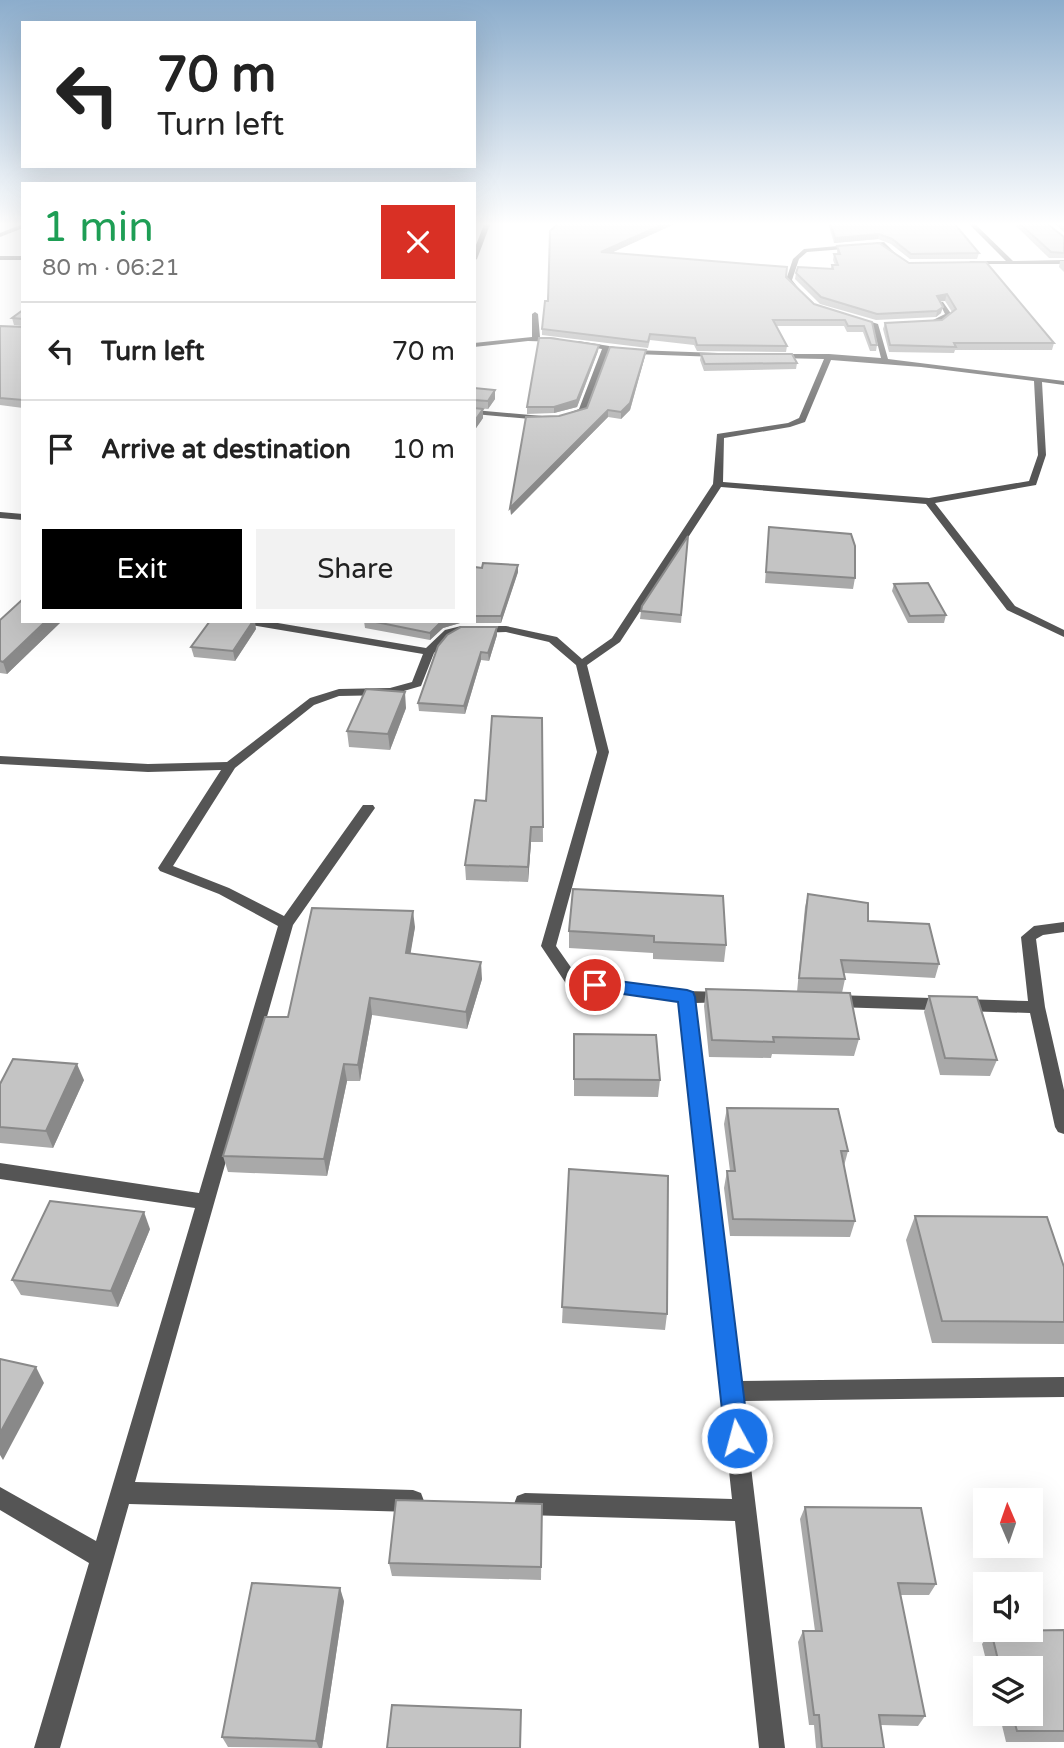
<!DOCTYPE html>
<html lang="en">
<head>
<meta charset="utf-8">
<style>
	body { margin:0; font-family:"Varela Round",sans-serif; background:#f2f2f2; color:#222; height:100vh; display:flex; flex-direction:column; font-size:26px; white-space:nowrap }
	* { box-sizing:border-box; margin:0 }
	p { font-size:23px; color:#767676 }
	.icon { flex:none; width:38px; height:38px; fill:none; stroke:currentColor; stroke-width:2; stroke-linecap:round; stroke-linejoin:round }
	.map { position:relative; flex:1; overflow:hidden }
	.side { position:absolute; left:21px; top:182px; width:455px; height:441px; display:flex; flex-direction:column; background:#fff; border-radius:0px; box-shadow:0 7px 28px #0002 }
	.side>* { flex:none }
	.guide { position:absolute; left:21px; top:21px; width:455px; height:147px; border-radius:0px; box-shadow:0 7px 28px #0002; background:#fff; color:#222; overflow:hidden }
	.needle { width:46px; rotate:358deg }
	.controls { position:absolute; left:973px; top:1488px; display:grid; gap:14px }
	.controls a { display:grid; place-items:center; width:70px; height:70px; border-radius:0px; background:#fff; box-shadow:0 7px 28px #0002; font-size:35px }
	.pin { position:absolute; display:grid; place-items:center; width:60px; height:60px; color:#fff; margin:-30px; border:4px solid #fff; border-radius:50%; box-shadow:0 2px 7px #0007 }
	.me { position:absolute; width:77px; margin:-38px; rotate:353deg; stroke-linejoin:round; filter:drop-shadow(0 0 5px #0008) }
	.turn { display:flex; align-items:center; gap:24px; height:147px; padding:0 21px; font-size:32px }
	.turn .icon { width:91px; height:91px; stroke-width:2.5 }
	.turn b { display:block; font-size:49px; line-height:60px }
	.round { display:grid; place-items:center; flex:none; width:74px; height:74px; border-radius:0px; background:#f2f2f2 }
	.headline { display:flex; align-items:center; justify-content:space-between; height:119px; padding:0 21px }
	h1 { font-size:42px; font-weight:600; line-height:52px; color:#1e9e55 }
	.cta { display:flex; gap:14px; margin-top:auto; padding:14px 21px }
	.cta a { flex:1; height:80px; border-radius:0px; background:#000; color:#fff; font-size:28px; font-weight:600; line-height:80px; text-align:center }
	.cta a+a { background:#f2f2f2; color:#222 }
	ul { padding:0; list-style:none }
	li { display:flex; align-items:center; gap:21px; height:98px; padding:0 21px; border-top:2px solid #e0e0e0 }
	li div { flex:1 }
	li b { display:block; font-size:26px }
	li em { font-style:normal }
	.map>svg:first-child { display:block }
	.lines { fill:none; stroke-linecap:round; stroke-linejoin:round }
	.minor { fill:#555; fill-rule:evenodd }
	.wall { fill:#a9a9a9 }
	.shaded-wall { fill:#898989 }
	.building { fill:#c4c4c4; stroke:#898989; stroke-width:2 }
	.route { fill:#1a73e8; stroke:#114b97; stroke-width:2 }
</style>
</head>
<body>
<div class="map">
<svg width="1064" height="1748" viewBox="0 0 1064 1748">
	<rect width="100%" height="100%" fill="#fff"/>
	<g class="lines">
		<g class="minor">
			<polygon points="485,222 491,222 477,259 474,261 474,250"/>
			<polygon points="967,222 973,222 1013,261 1064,260 1064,264 968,264 970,261 1006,261"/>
			<polygon points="23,224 23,228 0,237 0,233"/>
			<polygon points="884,242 903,261 910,263 910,265 899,263 882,246 807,252 799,259 792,280 803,294 799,294 786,280 793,259 804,249"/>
			<rect x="0" y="256" width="23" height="4"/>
			<polygon points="939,302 943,302 952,315 935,323 931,323 931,321 945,314"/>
			<polygon points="535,312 538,314 540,337 558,338 561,342 528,341 474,347 474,343 532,337 532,314"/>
			<path d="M856,317L878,324L888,359L1064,381V385L1042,382L1046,455L1036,485L935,503L1015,606L1064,630V637L1007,610L926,504L721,487L620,642L587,665L609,752L556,946L577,976L686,991L724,992L730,994L732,998L730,1002L695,1003L740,1381L1064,1377V1397L743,1401L785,1748H759L735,1521L525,1515L517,1512L514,1504L517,1496L525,1493L732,1499L679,1002L567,985L541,946L597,752L576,665L549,642L506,632L453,634L434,653L421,686L390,695L339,696L314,705L235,768L173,866L229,888L284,916L363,805H373L375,808L293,925L135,1482L413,1490L421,1493L424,1501L421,1509L413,1512L129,1504L60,1748H34L89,1563L0,1510V1487L96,1541L195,1208L0,1179V1163L199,1193L278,926L219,894L160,871L158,868L221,770L148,772L0,764V756L148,764L227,762L310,698L339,689L390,688L412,682L423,654L245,624L240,621H266L426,648L445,630L461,626H506L557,637L582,659L612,638L713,484L717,434L788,423L799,418L824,359L776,358H773V354H829L881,358L873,326L854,320ZM831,360L921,367L1034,381L1038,455L1029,481L929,498L723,482L724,438L790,427L805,422Z"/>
			<polygon points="578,341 634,350 718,353 722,355 718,357 634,354 609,350 587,410 569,418 566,418 566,414 579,409 602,349 578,345"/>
			<polygon points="474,410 542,416 546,418 542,420 474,414"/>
			<polygon points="0,512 23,514 23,520 0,518"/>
			<polygon points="1064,922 1064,932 1043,935 1036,939 1045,1007 1064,1090 1064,1134 1058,1132 1055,1127 1030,1013 835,1007 829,1005 827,1001 829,997 835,995 1028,1001 1021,937 1034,926"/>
		</g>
	</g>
	<g class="wall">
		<polygon points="560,222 679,222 611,253 786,277 814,304 872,322 877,345 876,351 870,351 863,332 847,332 844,326 776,326 787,346 786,352 697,351 694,345 650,340 648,348 542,335 542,329"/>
		<polygon points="828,222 953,222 979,253 977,259 910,259 891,244 878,239 834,243"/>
		<polygon points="1012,222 1045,222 1064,237 1064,258 1049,258"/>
		<polygon points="1052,222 1064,222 1064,232"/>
		<polygon points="837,246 909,263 1054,343 1052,350 955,350 954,353 889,352 883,329 885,323 942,320 952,312 945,301 940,301 941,313 936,317 876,320 820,304 795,279 796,273 831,268 832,265 835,265 833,260 834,254 837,254"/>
		<polygon points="1060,261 1064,261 1064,272 1059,267"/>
		<polygon points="23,310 23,326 14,325 12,318"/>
		<polygon points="0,326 23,327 23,408 0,405"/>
		<polygon points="646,350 645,356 630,410 621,419 608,417 511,515 587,408"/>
		<polygon points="598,351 577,407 554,413 527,414 527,407"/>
		<polygon points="701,354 797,363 796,369 704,371 700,360"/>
		<polygon points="474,388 495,399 488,409 478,408 483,418 474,431"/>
		<polygon points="769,527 855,578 853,589 765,583"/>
		<polygon points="688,536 681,623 640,619 641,611"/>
		<polygon points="474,567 518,572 501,623 460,623 443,628 430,640 365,628 364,621 474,621"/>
		<polygon points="894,584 946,615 944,623 908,623 892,591"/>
		<polygon points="0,620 23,621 62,621 7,674 0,673"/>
		<polygon points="497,627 497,635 489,661 481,660 465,714 419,711 418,703"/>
		<polygon points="256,629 235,661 194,657 191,647"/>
		<polygon points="406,708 390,750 349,747 347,731"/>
		<polygon points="542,718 543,842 531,842 528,882 466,880 465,865 486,801"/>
		<polygon points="808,894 868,921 939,964 935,978 844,973 845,979 842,993 797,992 805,907"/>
		<polygon points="723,896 726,945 724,962 653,959 653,953 569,948 569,931"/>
		<polygon points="415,927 410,953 482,979 467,1029 372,1015 360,1081 347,1081 327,1176 228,1172 223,1156 288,1017"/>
		<polygon points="706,989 859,1039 854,1056 772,1054 771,1058 709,1057 704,1006"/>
		<polygon points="929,996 997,1060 990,1076 940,1075 924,1012"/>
		<polygon points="574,1034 660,1080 658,1097 574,1096"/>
		<polygon points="84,1080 53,1148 0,1143 0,1084"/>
		<polygon points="727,1108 848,1151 844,1166 855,1221 850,1237 730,1236 724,1188 727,1171 730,1171 724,1124"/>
		<polygon points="569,1169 667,1314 665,1330 562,1323"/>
		<polygon points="915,1216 1064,1267 1064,1344 932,1343 906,1240"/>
		<polygon points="150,1229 118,1307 21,1295 12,1280"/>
		<polygon points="542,1504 541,1580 392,1576 389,1563"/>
		<polygon points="805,1507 936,1584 929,1595 900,1595 925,1716 918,1726 881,1725 884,1748 816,1748 814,1725 809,1725 798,1642 803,1631 815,1631 800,1519"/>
		<polygon points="344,1601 322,1748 228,1747 222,1737"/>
		<polygon points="1064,1630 1064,1742 1006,1742 999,1713 1031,1713 1031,1668 988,1668 982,1644 991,1631"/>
	</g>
	<g class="shaded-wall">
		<polygon points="668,222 679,222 600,258 601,252"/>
		<polygon points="879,234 878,239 834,243 835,238"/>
		<polygon points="947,294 945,301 936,302 937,296"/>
		<polygon points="943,307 941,313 936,317 937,311"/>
		<polygon points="599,345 598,351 577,407 554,413 554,407"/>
		<polygon points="646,350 645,356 630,410 621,419 621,412"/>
		<polygon points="495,390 495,399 488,409 488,401"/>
		<polygon points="483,409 483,418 474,431 474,422"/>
		<polygon points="608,410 608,417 511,515 510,508"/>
		<polygon points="518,565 518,572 501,623 501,616"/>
		<polygon points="46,621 62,621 7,674 3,662"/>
		<polygon points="253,621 255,621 256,629 235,661 233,651"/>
		<polygon points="442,621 460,621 460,623 443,628 430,640 430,633"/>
		<polygon points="497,627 497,635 489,661 488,653"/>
		<polygon points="481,652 481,660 465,714 464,706"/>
		<polygon points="405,692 406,708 390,750 388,734"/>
		<polygon points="531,827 531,842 528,882 528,867"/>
		<polygon points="413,911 415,927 408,969 406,953"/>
		<polygon points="481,962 482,979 467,1029 466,1012"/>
		<polygon points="370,998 372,1015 360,1081 358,1065"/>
		<polygon points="77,1064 84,1080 53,1148 46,1131"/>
		<polygon points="344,1064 347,1081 327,1176 324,1159"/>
		<polygon points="144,1212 150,1229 118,1307 111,1291"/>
		<polygon points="36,1367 44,1383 3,1460 0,1455 0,1433"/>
		<polygon points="340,1588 344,1601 322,1748 319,1748 316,1741"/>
	</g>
	<g class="building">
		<polygon points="560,222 668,222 601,252 787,267 786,277 814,304 872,322 877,345 871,345 864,326 848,326 845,320 773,320 787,346 697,345 695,338 650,334 648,342 542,329 545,301 548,301 550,231"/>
		<polygon points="830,222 953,222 979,253 911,254 892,239 879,234 835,238"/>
		<polygon points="1018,222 1045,222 1064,237 1064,253 1051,252"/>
		<polygon points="879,243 909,263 986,262 1054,343 954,343 956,347 890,345 885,323 942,320 956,309 947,294 937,296 943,307 937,311 877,314 821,297 796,273 798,267 833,269 832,265 838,265 834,254 840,254 837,246"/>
		<polygon points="23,310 23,319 12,318"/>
		<polygon points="0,326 23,327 23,400 0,398"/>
		<polygon points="539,338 550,338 599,345 577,400 554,407 527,407"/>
		<polygon points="610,347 646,350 630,403 621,412 608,410 510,508 526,417 559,416 587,408"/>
		<polygon points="701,354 792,354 797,363 705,364"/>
		<polygon points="474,388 495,390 488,401 474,400"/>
		<polygon points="474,408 483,409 474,422"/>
		<polygon points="769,527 851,534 855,546 855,578 766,572"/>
		<polygon points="688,536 681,615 641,611 642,606"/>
		<polygon points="483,563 518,565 501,616 474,616 474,567 482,568"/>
		<polygon points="928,583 946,615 910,616 894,584"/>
		<polygon points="23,599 23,621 46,621 3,662 0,661 0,620"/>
		<polygon points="210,621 253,621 233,651 191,647"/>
		<polygon points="371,621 442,621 430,633"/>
		<polygon points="461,627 497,627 488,653 481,652 464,706 418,703 438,646 447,635"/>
		<polygon points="366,689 405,692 388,734 347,731"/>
		<polygon points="492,716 542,718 543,827 531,827 528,867 465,865 475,800 486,801"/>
		<polygon points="573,889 723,896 726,945 654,942 654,936 569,931"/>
		<polygon points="808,894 868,903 868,921 929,924 939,964 841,960 845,979 799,978"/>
		<polygon points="312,908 413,911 406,953 481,962 466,1012 370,998 358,1065 344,1064 324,1159 223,1156 265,1017 288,1017"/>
		<polygon points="706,989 850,993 859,1039 773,1037 774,1042 712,1040"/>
		<polygon points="929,996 977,997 997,1060 945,1058"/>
		<polygon points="574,1034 656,1035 660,1080 574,1079"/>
		<polygon points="13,1059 77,1064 46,1131 0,1127 0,1084"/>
		<polygon points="727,1108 838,1109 848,1151 841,1151 855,1221 733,1219 727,1171 735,1171"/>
		<polygon points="569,1169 668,1176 667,1314 562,1307"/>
		<polygon points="50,1201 144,1212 111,1291 12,1280"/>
		<polygon points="915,1216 1047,1217 1064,1267 1064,1322 942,1321"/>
		<polygon points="0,1359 36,1367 0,1433"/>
		<polygon points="396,1500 542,1504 541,1567 389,1563"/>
		<polygon points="805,1507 921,1508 936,1584 898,1583 925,1716 879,1715 884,1748 822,1748 819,1715 814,1715 803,1631 822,1631"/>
		<polygon points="252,1583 340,1588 316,1741 222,1737"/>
		<polygon points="1064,1630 1064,1731 1017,1731 1012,1713 1031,1713 1031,1668 1000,1668 991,1631"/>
		<polygon points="392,1705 521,1710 520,1748 387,1748"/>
	</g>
	<linearGradient id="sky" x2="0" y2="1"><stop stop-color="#8cadcc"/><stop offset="0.48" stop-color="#fff"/><stop offset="1" stop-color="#fff" stop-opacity="0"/></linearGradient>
	<rect width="1064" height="467" fill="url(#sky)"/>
	<polygon class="route" points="595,978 687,990 693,992 695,997 749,1438 745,1447 737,1450 728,1447 725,1438 678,1002 589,989 586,985 589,980"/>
</svg>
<div class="controls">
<a><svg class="needle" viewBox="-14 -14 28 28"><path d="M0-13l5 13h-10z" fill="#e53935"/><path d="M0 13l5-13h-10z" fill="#767676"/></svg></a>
<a><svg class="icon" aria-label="sound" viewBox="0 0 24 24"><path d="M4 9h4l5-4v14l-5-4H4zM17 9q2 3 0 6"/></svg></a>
<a><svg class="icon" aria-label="layers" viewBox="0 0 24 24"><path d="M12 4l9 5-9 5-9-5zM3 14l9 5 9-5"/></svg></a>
</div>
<div class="pin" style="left:595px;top:985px;background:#d93025"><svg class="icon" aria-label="arrive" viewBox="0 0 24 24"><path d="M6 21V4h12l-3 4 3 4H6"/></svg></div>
<svg class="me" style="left:737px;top:1438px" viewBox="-20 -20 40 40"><circle r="17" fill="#1a73e8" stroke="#fff" stroke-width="3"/><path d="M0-11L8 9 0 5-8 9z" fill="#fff"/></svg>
<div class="guide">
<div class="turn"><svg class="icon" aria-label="left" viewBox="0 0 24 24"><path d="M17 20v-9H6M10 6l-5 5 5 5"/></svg><div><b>70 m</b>Turn left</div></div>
</div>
<section class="side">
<div class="headline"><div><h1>1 min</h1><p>80 m · 06:21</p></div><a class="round" style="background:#d93025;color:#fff"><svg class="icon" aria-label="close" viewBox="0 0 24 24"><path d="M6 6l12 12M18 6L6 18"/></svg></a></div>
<ul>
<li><svg class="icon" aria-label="left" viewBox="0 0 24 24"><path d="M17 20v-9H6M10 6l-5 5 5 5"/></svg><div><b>Turn left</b></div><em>70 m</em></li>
<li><svg class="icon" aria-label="arrive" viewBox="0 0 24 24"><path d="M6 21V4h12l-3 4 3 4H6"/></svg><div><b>Arrive at destination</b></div><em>10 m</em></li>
</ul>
<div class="cta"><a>Exit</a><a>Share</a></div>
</section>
</div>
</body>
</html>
